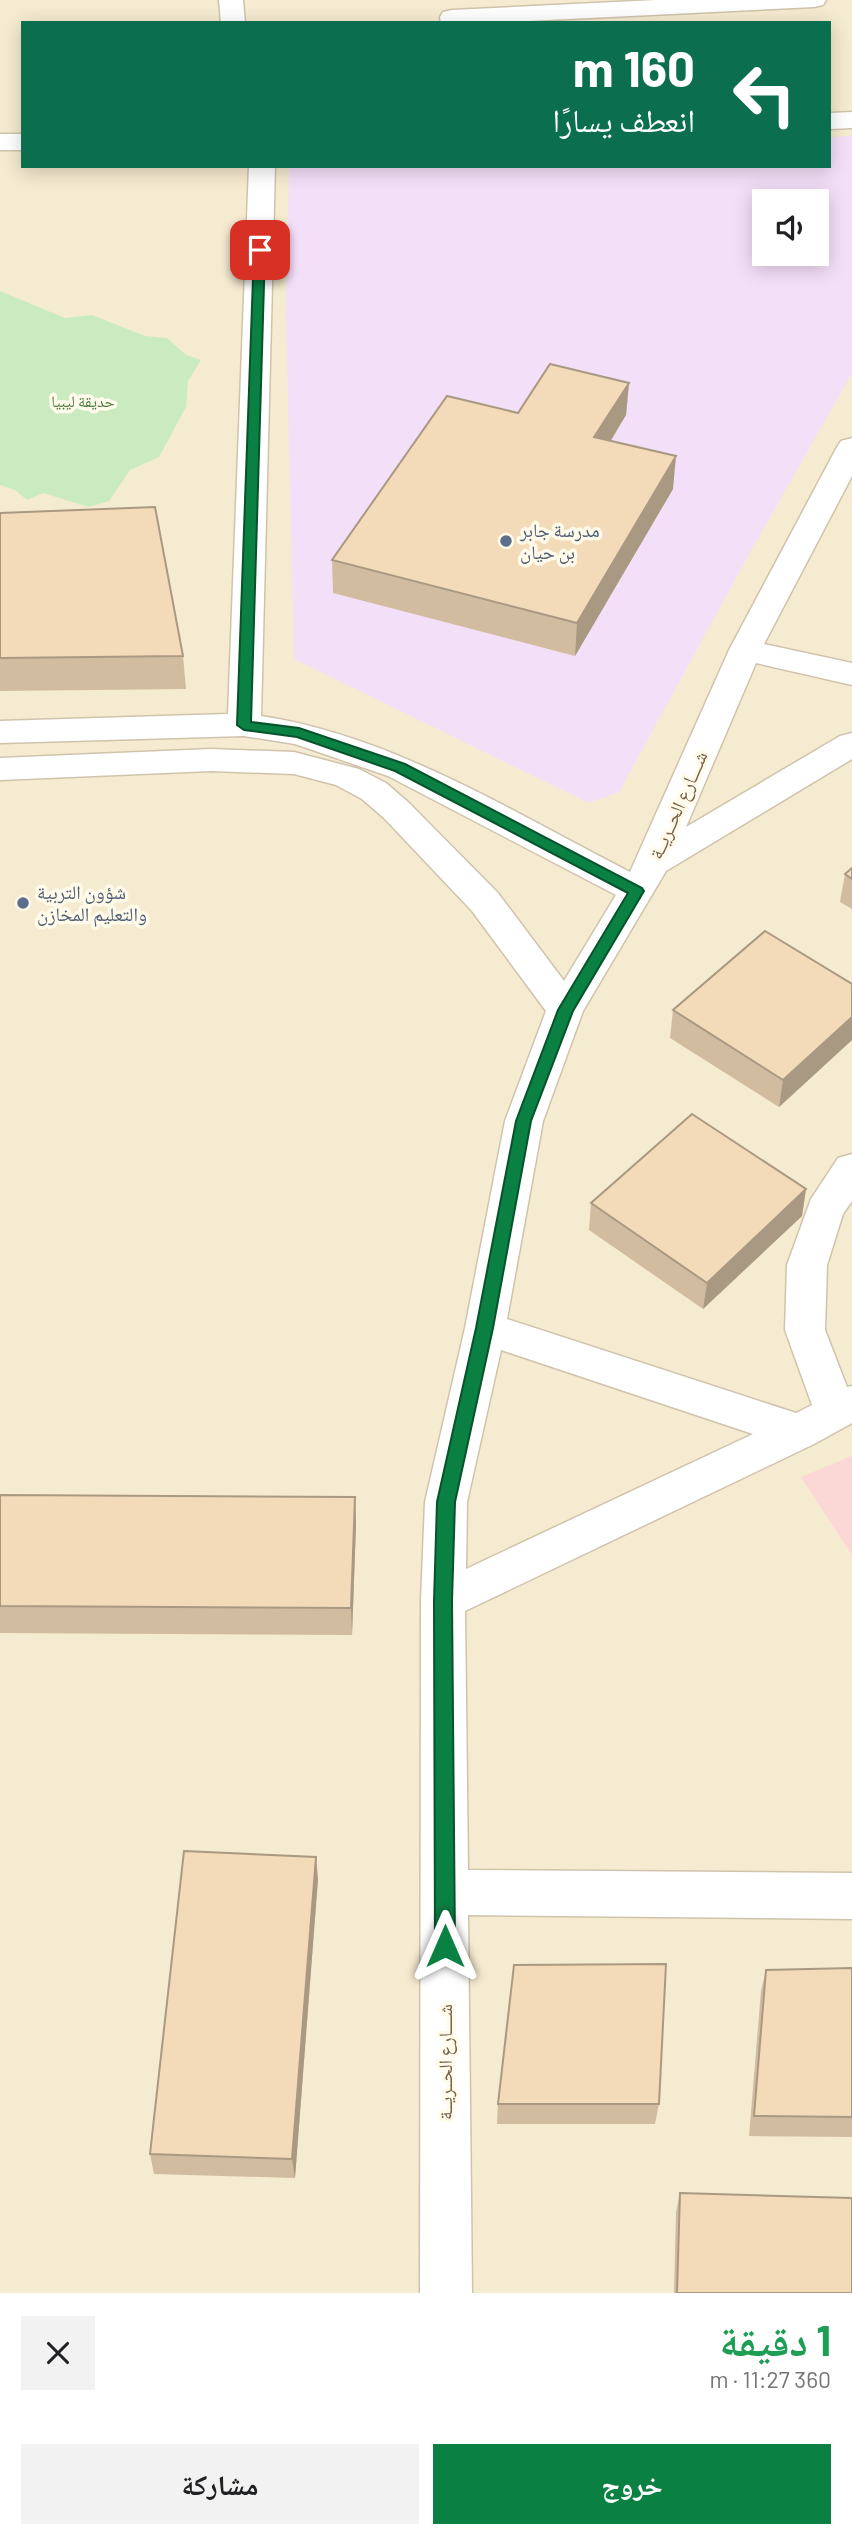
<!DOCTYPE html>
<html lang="ar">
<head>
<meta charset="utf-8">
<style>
	body { margin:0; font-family:Barlow,"Noto Naskh Arabic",sans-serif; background:#f2f2f2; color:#202124; direction:rtl; height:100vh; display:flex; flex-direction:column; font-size:26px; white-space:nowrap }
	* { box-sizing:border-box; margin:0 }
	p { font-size:23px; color:#757577 }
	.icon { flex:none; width:38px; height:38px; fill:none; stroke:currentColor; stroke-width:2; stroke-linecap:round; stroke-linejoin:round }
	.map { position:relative; height:2293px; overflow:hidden; direction:ltr }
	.drawer { display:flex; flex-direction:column; background:#fff; flex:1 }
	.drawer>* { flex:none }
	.hud { position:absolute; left:21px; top:21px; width:810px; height:147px; border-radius:0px; box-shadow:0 4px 18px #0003; direction:rtl; background:#0b6e4f; color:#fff; overflow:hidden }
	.tools { position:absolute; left:752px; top:189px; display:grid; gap:14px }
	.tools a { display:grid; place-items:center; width:77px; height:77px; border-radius:0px; background:#fff; box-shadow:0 4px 18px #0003; font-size:35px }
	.pin { position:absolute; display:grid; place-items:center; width:60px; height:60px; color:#fff; margin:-30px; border-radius:14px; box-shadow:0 4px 10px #0006 }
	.me { position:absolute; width:77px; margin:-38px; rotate:0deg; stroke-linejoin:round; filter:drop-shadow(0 0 5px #0008) }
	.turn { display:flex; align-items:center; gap:24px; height:147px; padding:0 21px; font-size:32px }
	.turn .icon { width:91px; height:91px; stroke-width:2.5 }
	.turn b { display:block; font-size:49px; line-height:60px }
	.round { display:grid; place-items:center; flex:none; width:74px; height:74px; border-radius:0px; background:#f2f2f2 }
	.headline { display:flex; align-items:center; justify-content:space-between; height:119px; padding:0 21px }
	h1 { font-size:42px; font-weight:700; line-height:52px; color:#1e9e55 }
	.primary-button { display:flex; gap:14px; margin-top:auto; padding:14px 21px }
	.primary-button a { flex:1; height:80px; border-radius:0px; background:#0b8043; color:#fff; font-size:28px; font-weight:700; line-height:80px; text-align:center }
	.primary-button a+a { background:#f2f2f2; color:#202124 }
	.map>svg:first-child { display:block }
	.residential { fill:#f5ebd0; fill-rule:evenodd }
	.education { fill:#f4dff9; fill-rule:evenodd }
	.medical { fill:#fbd7d5 }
	.green { fill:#caebc0 }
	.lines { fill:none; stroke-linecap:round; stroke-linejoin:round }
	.minor-casing { stroke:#d0c3ac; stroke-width:3 }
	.minor { fill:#fff; fill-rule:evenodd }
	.wall { fill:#d1bc9f }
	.shaded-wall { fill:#aa9982 }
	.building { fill:#f3dbb9; stroke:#aa9982; stroke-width:2 }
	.route { fill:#0b8043; stroke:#07532c; stroke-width:2 }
	.service-dot { fill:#5c6f8a; stroke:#fffae9; stroke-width:2.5 }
	.labels { text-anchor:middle; stroke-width:7; stroke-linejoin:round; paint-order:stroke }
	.far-park-label { font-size:16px; fill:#467b40; stroke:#fffae9 }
	.service-label { font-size:19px; fill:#4e5e75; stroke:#fffae9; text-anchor:start }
	.street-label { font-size:19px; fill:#756048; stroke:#fffae9 }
</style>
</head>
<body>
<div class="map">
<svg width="852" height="2293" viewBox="0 0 852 2293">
	<rect width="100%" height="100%" fill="#fdf7e2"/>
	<path class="residential" d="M0,0H852V2293H0ZM23,23H830V166H23ZM765,201H817V254H765Z"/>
	<path class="education" d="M852,136V373L748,556L619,792L589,803L294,659L286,317L289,166H830V137ZM765,201H817V254H765Z"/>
	<polygon class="medical" points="852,1456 852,1555 801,1477"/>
	<polygon class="green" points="0,291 65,318 92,315 145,336 167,338 186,355 201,360 188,381 186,407 159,457 130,470 109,501 89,507 43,493 27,500 15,490 0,485"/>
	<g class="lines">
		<defs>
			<g id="minor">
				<polygon points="219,0 243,0 245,23 221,23"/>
				<polygon points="656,0 826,0 823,5 814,7 488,23 441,23 440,17 443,12 452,10"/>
				<polygon points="852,112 852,128 830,129 830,113"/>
				<rect x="0" y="134" width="23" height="16"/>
				<path d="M249,166H275L261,716C394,736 512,812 630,872L729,650L837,447L841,441L852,438V476L764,644L852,663V685L756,663L686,827L840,736L852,733V759L666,871L583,1011L543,1121L507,1319L796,1413L812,1405L785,1330L787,1265L811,1199L838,1158L852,1154V1201L843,1214L827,1265L825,1330L847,1387L852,1386V1423L814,1444L465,1611L468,1870L852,1873V1919L468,1915L472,2293H420L421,1601L425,1502L465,1328L505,1121L546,1011L472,911L384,818L362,799L336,785L294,774L211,771L0,780V758L211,749L294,752L359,769L386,783L408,802L498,893L564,981L616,895L388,776L295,744L244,736L0,743V721L228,714ZM501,1350L753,1434L466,1569L467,1502Z"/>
			</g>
		</defs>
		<use href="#minor" class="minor-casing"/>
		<use href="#minor" class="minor"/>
	</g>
	<g class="wall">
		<polygon points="629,383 626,415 611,441 673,489 575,656 333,593 332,560 518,413"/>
		<polygon points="0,513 183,656 186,689 0,691"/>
		<polygon points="852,868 852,909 840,902 845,874"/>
		<polygon points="852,984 852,1040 779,1107 670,1038 673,1010"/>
		<polygon points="806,1189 802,1216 703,1309 589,1230 591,1203"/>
		<polygon points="0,1495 355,1497 356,1525 352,1635 0,1633"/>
		<polygon points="318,1879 295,2178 154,2174 150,2154"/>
		<polygon points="852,1968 852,2137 749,2136 761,1991 766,1970"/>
		<polygon points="498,2104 659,2104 655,2124 497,2124"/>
		<polygon points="680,2193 852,2293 674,2293 676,2212"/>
	</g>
	<g class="shaded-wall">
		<polygon points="629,383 626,415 593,469 594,437"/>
		<polygon points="676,456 673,489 575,656 577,623"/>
		<polygon points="852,1017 852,1040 779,1107 783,1080"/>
		<polygon points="806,1189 802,1216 703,1309 707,1283"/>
		<polygon points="355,1497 356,1525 352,1635 351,1608"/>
		<polygon points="316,1857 318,1879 295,2178 292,2159"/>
	</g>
	<g class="building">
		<polygon points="550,364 629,383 594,437 676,456 577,623 332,560 447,396 518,413"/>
		<polygon points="155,507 183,656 0,658 0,513"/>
		<polygon points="852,868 852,879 845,874"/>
		<polygon points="765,931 852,984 852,1017 783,1080 673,1010"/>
		<polygon points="692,1114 806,1189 707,1283 591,1203"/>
		<polygon points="0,1495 355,1497 351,1608 0,1606"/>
		<polygon points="184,1851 316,1857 292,2159 150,2154"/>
		<polygon points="666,1964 659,2104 498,2104 514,1965"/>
		<polygon points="852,1968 852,2117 754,2116 766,1970"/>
		<polygon points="680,2193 852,2198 852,2293 677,2293"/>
	</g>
	<polygon class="route" points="260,247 265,250 251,722 299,728 405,764 642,888 644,891 573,1011 531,1121 493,1328 455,1502 452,1601 455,1946 452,1952 445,1955 438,1952 435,1946 434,1601 437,1502 476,1328 516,1121 558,1010 628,893 395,771 297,737 244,730 237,725 254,250"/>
	<g class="service-dot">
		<circle cx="506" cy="541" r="7"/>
		<circle cx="23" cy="903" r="7"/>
	</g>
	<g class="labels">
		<g class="far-park-label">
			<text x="83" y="407">حديقة ليبيا</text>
		</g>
		<g class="service-label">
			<text x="520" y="537">مدرسة جابر<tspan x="520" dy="22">بن حيان</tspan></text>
			<text x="37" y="899">شؤون التربية<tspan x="37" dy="22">والتعليم المخازن</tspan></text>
		</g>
		<g class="street-label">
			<text transform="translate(678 805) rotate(-66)" y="7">شــــارع الحــريــة</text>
			<text transform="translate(445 2062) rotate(-90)" y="7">شــــارع الحــريــة</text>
		</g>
	</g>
</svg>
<div class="tools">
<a><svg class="icon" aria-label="sound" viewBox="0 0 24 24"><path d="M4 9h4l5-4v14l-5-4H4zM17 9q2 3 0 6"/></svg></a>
</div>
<div class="pin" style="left:260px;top:250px;background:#d93025"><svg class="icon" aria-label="arrive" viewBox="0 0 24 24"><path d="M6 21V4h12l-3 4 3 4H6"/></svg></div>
<svg class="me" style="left:445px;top:1946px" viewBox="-20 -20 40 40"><path d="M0-17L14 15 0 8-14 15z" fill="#0b8043" stroke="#fff" stroke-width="4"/></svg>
<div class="hud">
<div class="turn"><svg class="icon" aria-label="left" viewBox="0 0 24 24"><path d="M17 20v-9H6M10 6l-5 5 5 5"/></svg><div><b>160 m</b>انعطف يسارًا</div></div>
</div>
</div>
<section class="drawer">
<div class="headline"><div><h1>1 دقيقة</h1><p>360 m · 11:27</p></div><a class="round"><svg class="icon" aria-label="close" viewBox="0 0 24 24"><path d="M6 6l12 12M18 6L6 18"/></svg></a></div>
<div class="primary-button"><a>خروج</a><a>مشاركة</a></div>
</section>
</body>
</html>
